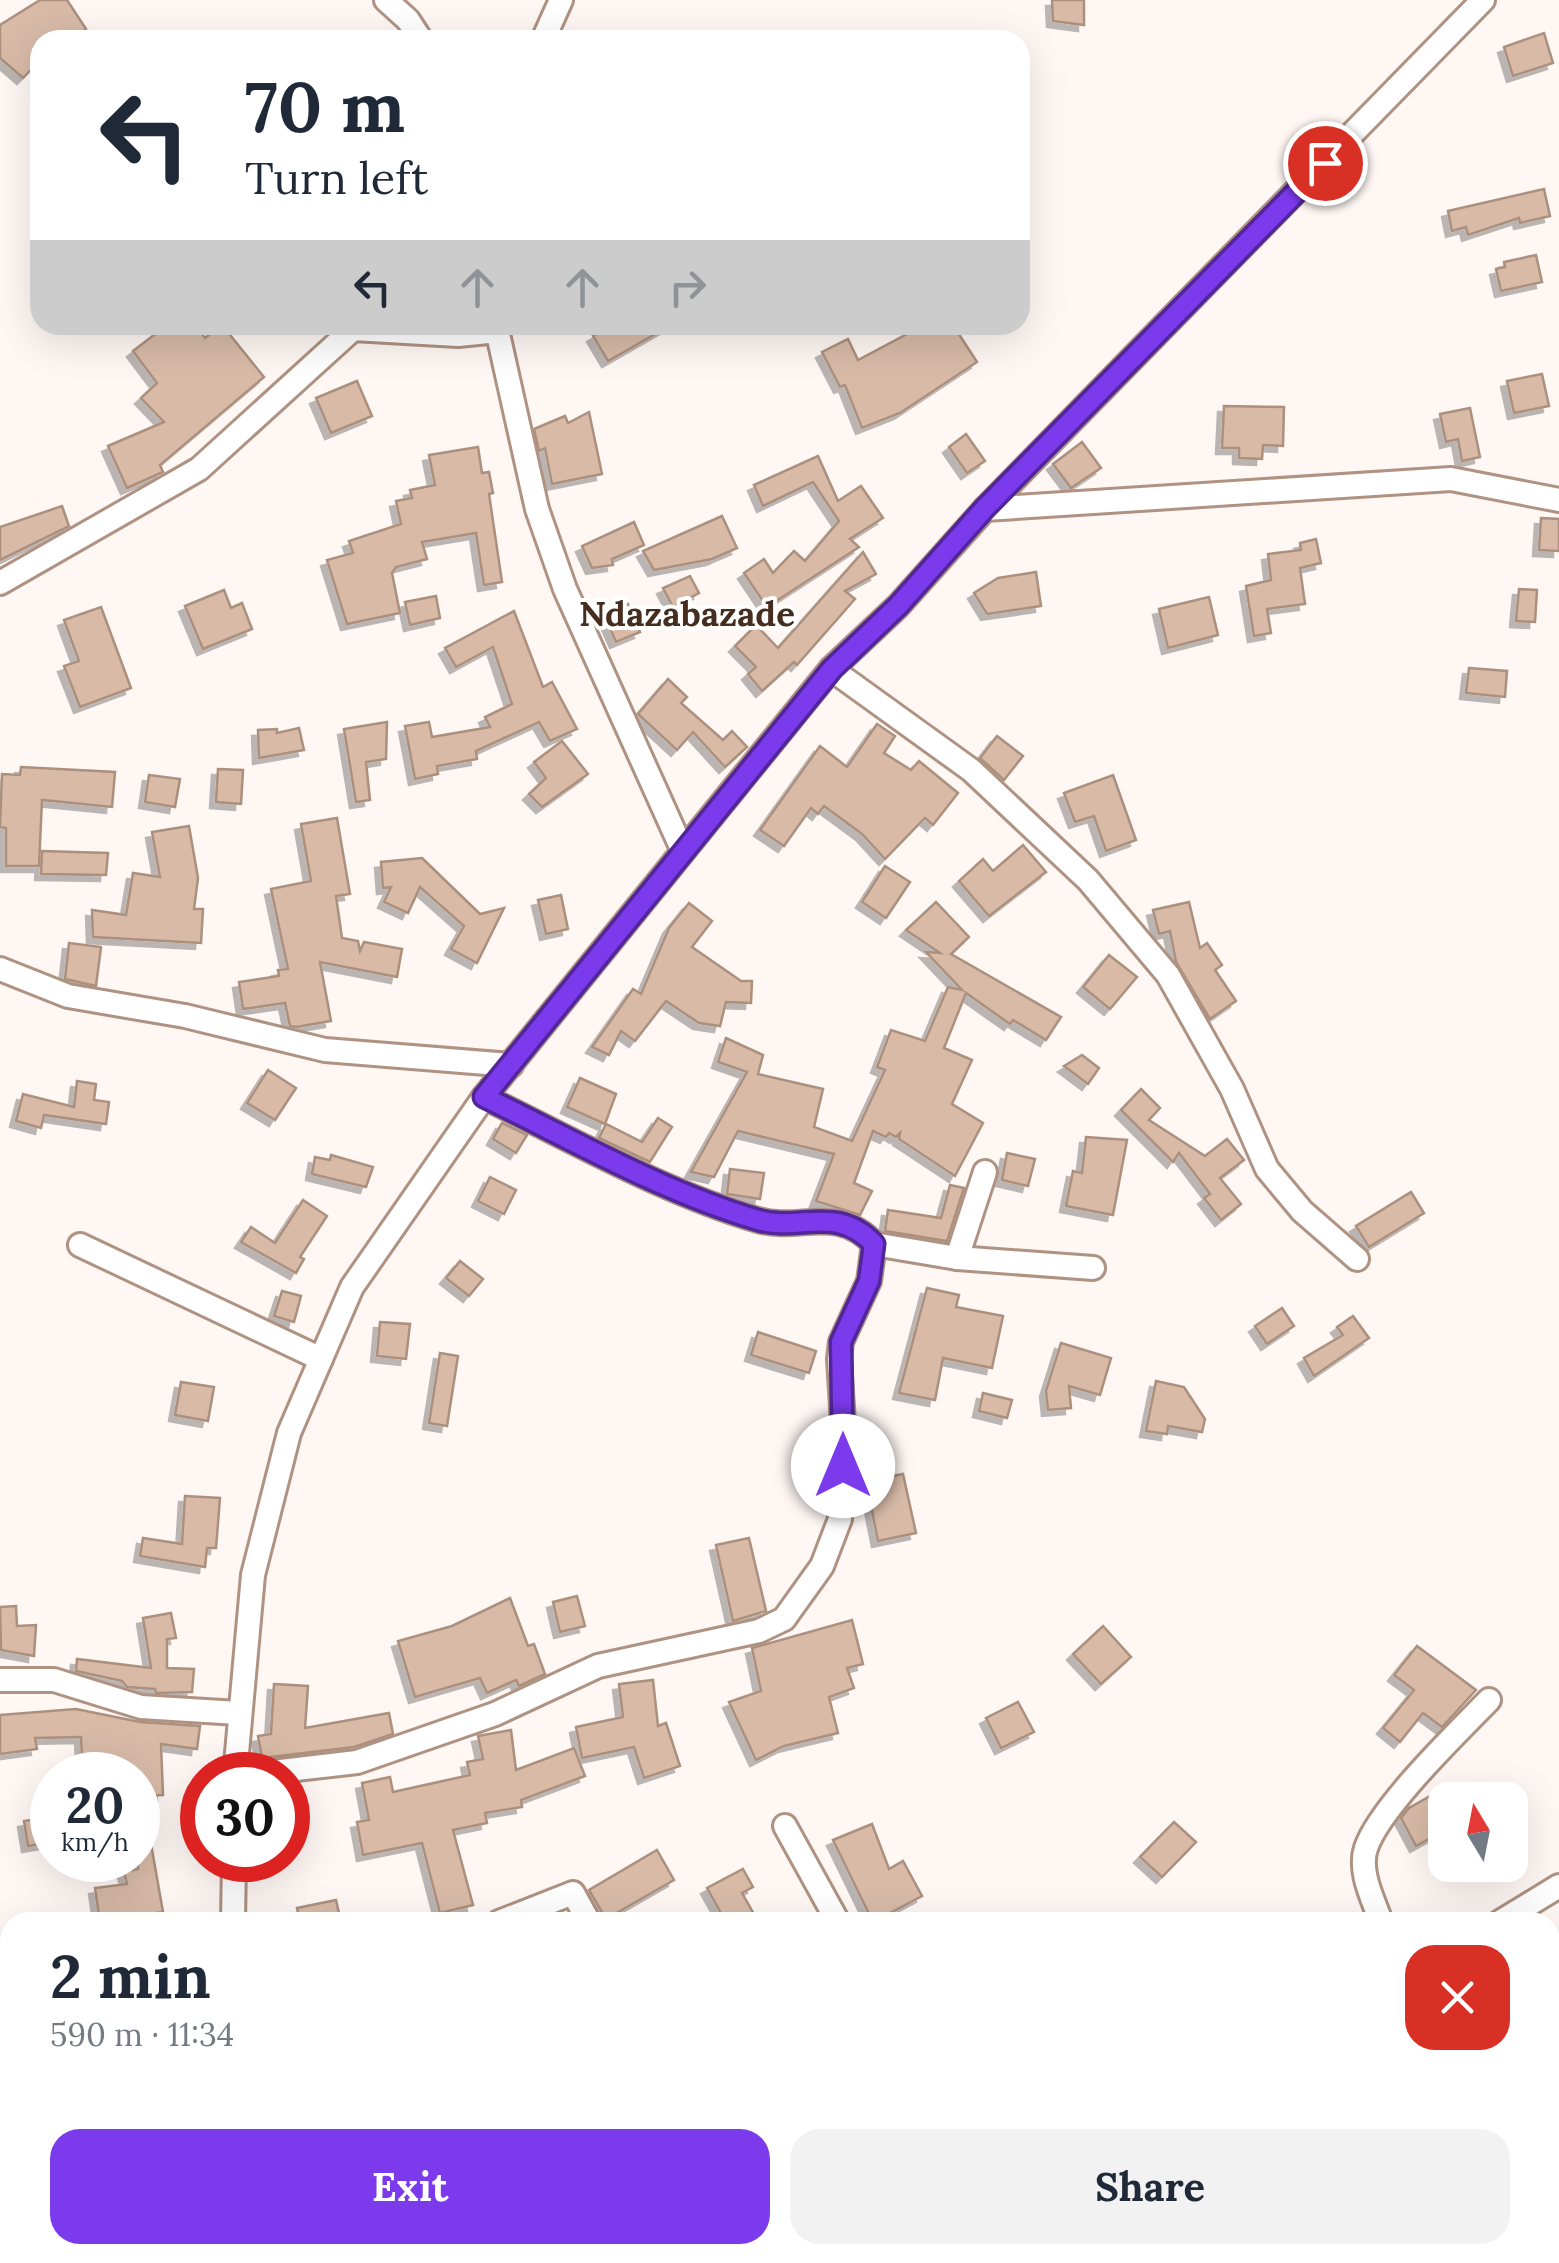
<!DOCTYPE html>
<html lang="en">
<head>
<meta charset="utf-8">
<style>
	body { margin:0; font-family:Lora,serif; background:#f2f2f3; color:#1f2937; height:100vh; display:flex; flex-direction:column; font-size:38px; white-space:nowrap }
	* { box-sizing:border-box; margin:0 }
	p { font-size:32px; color:#747a83 }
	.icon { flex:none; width:55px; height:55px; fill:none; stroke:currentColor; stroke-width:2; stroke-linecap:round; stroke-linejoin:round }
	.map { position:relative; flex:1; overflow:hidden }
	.sheet { position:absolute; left:0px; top:1912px; width:1560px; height:352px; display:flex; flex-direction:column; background:#fff; border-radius:30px 30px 0 0; box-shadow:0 10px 40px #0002 }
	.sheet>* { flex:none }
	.top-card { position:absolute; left:30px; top:30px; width:1000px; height:305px; border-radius:30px; box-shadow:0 10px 40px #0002; background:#fff; color:#1f2937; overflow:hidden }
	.needle { width:65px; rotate:350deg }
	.fabs { position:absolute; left:1428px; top:1782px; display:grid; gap:20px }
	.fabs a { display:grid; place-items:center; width:100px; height:100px; border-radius:20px; background:#fff; box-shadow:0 10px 40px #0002; font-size:50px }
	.speed { position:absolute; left:30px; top:1752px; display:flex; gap:20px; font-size:50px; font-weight:700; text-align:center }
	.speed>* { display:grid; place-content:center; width:130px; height:130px; border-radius:50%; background:#fff; box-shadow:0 10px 40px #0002; line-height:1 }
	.speed small { font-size:25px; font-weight:400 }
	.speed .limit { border:15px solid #d22; background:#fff; color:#111 }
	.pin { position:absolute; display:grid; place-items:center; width:85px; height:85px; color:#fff; margin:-42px; border:5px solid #fff; border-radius:50%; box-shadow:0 2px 10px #0007 }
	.me { position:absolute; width:110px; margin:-55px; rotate:0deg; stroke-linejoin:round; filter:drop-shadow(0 0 8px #0008) }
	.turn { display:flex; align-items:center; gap:35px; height:210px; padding:0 50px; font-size:45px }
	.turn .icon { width:130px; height:130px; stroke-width:2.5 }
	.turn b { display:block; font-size:70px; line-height:85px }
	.lanes { display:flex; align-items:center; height:95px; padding:0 50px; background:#0003; justify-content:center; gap:50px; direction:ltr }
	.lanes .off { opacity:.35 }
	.round { display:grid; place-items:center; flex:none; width:105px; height:105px; border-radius:30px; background:#f2f2f3 }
	.head { display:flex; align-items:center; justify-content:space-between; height:170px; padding:0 50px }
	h1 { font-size:60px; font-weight:700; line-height:75px }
	.cta { display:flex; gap:20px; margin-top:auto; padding:20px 50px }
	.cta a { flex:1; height:115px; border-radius:30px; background:#7c3aed; color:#fff; font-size:40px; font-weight:700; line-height:115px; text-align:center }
	.cta a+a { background:#f2f2f3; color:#1f2937 }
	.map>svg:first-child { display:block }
	.building { fill:#d8baa7; stroke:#ac907e; stroke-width:2.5; filter:url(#shadow) }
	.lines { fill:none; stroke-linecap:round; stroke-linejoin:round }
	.street-casing { stroke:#af9281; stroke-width:28 }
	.street { stroke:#fff; stroke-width:22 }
	.route-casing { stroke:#51269a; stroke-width:25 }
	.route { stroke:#7c3aed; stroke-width:18 }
	.labels { text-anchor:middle; stroke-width:8; stroke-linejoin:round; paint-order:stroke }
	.quarter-label { font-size:35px; font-weight:bold; fill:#462e1f; stroke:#fff }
</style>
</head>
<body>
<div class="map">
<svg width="1559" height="2263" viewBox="0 0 1559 2263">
	<defs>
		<filter id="shadow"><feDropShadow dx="-6" dy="6" stdDeviation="0" flood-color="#0004"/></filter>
	</defs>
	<rect width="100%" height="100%" fill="#fef7f4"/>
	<g class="building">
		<polygon points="40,0 67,0 86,29 69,40 40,40 40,60 23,78 0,58 0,25"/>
		<polygon points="1052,0 1084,0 1084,25 1053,21"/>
		<polygon points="1544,33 1553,63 1513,76 1504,47"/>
		<polygon points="1544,189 1550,216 1520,223 1519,218 1468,235 1466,227 1452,231 1448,211"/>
		<polygon points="1536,255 1542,282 1501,291 1496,269 1505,267 1504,262"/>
		<polygon points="167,325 195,325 205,338 222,325 264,377 160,465 163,472 127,488 108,446 164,422 141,398 157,383 133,351"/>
		<polygon points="612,325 671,325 608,361 593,336"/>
		<polygon points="924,325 935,325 939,333 953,325 977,362 900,413 862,428 845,385 840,387 822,352 848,339 858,360"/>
		<polygon points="1542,374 1549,406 1514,413 1507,381"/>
		<polygon points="357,381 372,416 331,433 316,398"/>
		<polygon points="1224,406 1284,407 1283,446 1263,445 1262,459 1239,458 1239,448 1222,448"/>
		<polygon points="1470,408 1480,457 1462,461 1458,439 1446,442 1440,414"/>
		<polygon points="589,412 602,474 552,484 545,448 539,451 534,429 565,416 568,423"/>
		<polygon points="966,434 985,461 967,473 949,447"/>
		<polygon points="1082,442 1101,468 1071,488 1053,464"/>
		<polygon points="478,447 482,473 489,472 493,493 489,494 502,582 484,585 476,533 422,542 427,559 396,567 392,573 400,613 347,624 327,560 353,553 349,541 401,524 396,501 412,498 410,490 435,485 429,455"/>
		<polygon points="818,456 838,501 861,486 883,518 850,539 859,547 767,607 744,573 764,559 773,573 794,551 805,561 839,521 813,482 763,506 754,485"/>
		<polygon points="62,506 69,526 0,560 0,527"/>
		<polygon points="722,516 737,548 712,559 654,570 643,551"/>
		<polygon points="1541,518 1559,519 1559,551 1539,550"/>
		<polygon points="634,522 644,545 612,559 613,565 592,568 582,546"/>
		<polygon points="1316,539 1321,563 1300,568 1305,604 1267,609 1271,633 1254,636 1246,586 1271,580 1268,554 1301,550 1300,543"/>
		<polygon points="863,552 876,574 845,591 855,599 797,665 794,662 762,691 748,674 756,667 735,646 756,625 778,648"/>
		<polygon points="1036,572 1041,606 987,614 974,593 998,578"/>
		<polygon points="690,576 699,593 673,607 663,588"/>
		<polygon points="1519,589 1537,590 1535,622 1516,621"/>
		<polygon points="224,590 231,608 242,603 252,629 203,649 185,606"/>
		<polygon points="436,596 440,618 410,625 405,602"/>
		<polygon points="1209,597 1218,635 1168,648 1159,609"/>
		<polygon points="628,604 640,632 616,642 604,615"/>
		<polygon points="101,607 131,688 80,707 64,666 79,661 64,620"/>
		<polygon points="514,611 543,687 552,682 577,729 550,741 539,722 476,751 477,759 437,766 438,774 415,779 405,726 429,722 432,737 490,727 485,717 512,704 493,647 456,667 445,648"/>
		<polygon points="1469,668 1507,671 1505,697 1466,693"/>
		<polygon points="668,679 687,697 681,703 723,740 732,731 747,747 725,767 693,732 677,750 638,714"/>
		<polygon points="387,722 386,759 366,762 370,800 356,802 344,729"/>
		<polygon points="877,724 895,736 884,753 911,770 919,761 958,793 933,825 925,818 885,859 862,834 824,806 818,814 811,808 784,846 760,830 820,746 847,767"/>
		<polygon points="299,728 304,750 259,758 258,730 277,729 277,733"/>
		<polygon points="997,736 1023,756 1004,780 980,758"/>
		<polygon points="562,741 588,774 542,807 529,794 546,778 534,762"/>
		<polygon points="21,767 115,772 112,807 42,800 39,866 6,866 6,828 0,827 2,774 20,775"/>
		<polygon points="218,769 243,770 241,804 216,802"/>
		<polygon points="149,775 180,779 175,807 145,802"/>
		<polygon points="1113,775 1136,840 1106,851 1094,816 1075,822 1064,793"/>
		<polygon points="337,818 350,894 336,896 342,938 358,941 360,951 364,942 402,949 397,977 320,962 331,1021 296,1027 290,1026 285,1003 243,1009 239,982 279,976 278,970 288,969 271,889 311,881 301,824"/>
		<polygon points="189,826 198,878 194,909 203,909 201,943 93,937 92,910 126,915 133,873 160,877 152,832"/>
		<polygon points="1023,845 1046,872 989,916 959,881 983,859 993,871"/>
		<polygon points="42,851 108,853 106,875 41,874"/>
		<polygon points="422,858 480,914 504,908 477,963 451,949 464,926 420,887 408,913 384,902 391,887 383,888 381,862"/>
		<polygon points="885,866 910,882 886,918 862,902"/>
		<polygon points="561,895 568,929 546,934 538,900"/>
		<polygon points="936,902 969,937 951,954 1061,1017 1046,1040 1013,1020 1010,1024 966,993 944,1048 972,1060 952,1104 983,1123 955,1176 899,1139 900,1133 896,1137 889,1133 886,1137 873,1131 854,1183 872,1191 860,1215 816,1201 834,1154 738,1131 714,1177 691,1172 747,1072 718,1062 726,1038 763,1055 758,1074 823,1089 814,1127 852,1141 885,1070 877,1067 891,1030 925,1041 948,987 962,990 926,952 940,953 906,930"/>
		<polygon points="1189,902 1200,948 1207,943 1222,965 1215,970 1236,1001 1210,1019 1176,962 1170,931 1159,934 1153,910"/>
		<polygon points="689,903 712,921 692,947 741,981 752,981 751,1003 726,1002 720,1026 699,1023 666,1001 635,1041 621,1031 609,1055 592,1047 633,989 641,994 669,928"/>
		<polygon points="69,943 101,947 96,986 65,979"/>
		<polygon points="1109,955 1137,977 1110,1009 1083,987"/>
		<polygon points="1082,1055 1099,1068 1088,1084 1064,1066"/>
		<polygon points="268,1070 296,1088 275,1120 247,1103"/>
		<polygon points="580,1078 616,1094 605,1124 567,1107"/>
		<polygon points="77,1081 96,1084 94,1100 109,1102 106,1124 44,1115 41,1128 16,1121 23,1094 74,1107"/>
		<polygon points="1141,1089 1160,1108 1149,1120 1205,1156 1227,1139 1244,1160 1220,1178 1241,1204 1221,1220 1204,1198 1210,1194 1179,1153 1173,1162 1121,1110"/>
		<polygon points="658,1118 672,1127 650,1162 599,1138 606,1124 642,1142"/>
		<polygon points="502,1123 527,1135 516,1153 493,1139"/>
		<polygon points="1086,1137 1127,1140 1113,1215 1066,1206 1073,1171 1082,1173"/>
		<polygon points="1007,1153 1035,1159 1028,1186 1002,1180"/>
		<polygon points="331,1155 373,1167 366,1187 312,1174 315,1157 330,1160"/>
		<polygon points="730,1169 764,1173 760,1199 727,1194"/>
		<polygon points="490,1177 516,1190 504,1214 478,1201"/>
		<polygon points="950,1185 964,1188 947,1241 885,1231 888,1210 941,1218"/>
		<polygon points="1411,1192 1424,1213 1369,1247 1356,1226"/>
		<polygon points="303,1200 327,1216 300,1257 304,1259 296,1273 241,1242 251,1227 275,1243"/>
		<polygon points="460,1261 483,1279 469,1296 446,1278"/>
		<polygon points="927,1288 959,1295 956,1307 1003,1316 992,1368 943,1358 935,1400 899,1393"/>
		<polygon points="282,1291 301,1296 294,1322 274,1316"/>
		<polygon points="1282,1308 1294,1326 1267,1344 1255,1326"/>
		<polygon points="1353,1316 1369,1338 1314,1376 1304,1358 1343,1335 1337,1327"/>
		<polygon points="380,1322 410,1324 406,1359 377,1356"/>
		<polygon points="758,1332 816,1351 809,1373 751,1355"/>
		<polygon points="1061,1343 1111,1358 1100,1395 1069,1386 1071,1408 1048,1410 1046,1391"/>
		<polygon points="440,1353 458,1356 447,1426 429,1423"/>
		<polygon points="1156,1381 1184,1387 1205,1419 1202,1432 1168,1426 1167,1434 1146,1431"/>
		<polygon points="181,1382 214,1387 208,1421 175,1415"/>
		<polygon points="983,1393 1012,1400 1007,1418 979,1411"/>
		<polygon points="903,1474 916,1533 878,1541 866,1481"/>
		<polygon points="185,1496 220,1498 216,1548 207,1548 205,1567 140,1556 143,1538 182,1544"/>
		<polygon points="749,1538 766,1611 733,1621 716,1545"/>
		<polygon points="577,1596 585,1626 560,1632 553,1602"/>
		<polygon points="510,1598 528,1646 534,1644 545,1674 519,1686 516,1680 487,1693 480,1678 415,1697 398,1641 452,1626"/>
		<polygon points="16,1606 17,1626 36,1625 34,1656 1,1650 0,1607"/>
		<polygon points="171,1613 176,1638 167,1639 167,1668 194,1669 192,1692 156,1693 155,1689 127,1687 122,1681 76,1671 77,1659 151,1668 143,1618"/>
		<polygon points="852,1620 863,1664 847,1668 854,1688 829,1697 838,1733 784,1746 756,1760 729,1702 761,1691 752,1648"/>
		<polygon points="1103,1626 1131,1657 1101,1684 1073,1654"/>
		<polygon points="1417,1646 1476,1690 1442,1727 1423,1713 1400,1742 1383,1728 1414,1690 1394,1675"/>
		<polygon points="653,1680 658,1726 666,1723 680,1766 644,1778 634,1747 582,1758 576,1727 623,1717 619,1684"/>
		<polygon points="274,1684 308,1686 305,1728 389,1713 393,1734 354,1747 262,1758 258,1736 271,1734"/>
		<polygon points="1018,1702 1034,1732 1001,1748 986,1718"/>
		<polygon points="76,1709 140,1722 200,1726 197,1749 161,1744 163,1795 138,1796 138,1775 83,1775 81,1737 35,1738 37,1749 0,1754 0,1715"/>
		<polygon points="511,1730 516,1770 574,1748 585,1776 521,1800 522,1807 485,1813 487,1823 453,1830 473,1905 440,1913 422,1843 363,1855 357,1822 369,1820 362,1783 390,1777 393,1792 470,1775 467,1762 483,1759 478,1736"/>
		<polygon points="1432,1795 1445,1819 1445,1830 1416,1846 1401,1818 1409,1808"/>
		<polygon points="52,1817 52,1842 28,1846 24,1821"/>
		<polygon points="138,1821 147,1821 163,1912 100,1922 95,1888 127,1884 124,1872 138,1869"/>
		<polygon points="1174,1822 1196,1842 1162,1877 1140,1857"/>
		<polygon points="872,1824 889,1869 903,1861 922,1896 873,1922 833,1840"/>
		<polygon points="657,1850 674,1880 606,1919 589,1890"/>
		<polygon points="743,1869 753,1887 742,1893 755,1916 743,1922 726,1922 707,1888"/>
		<polygon points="336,1900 341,1922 300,1922 297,1908"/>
	</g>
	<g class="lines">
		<defs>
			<g id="street">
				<polyline points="386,0 408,20 421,40"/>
				<polyline points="543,40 561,0"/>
				<polyline points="496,325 537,509 565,589 682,849"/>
				<polyline points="985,509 1451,479 1559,500"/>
				<polyline points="0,583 199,469 353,329 458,335 498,331"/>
				<polyline points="831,669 971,770 1088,880 1168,975 1232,1089 1267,1169 1302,1211 1357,1259"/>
				<polyline points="0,969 68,996 185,1016 325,1050 511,1065"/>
				<polyline points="874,1244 957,1258 1093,1268"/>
				<polyline points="80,1245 321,1359"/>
				<polyline points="957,1258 985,1172"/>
				<polyline points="0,1680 54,1680 141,1707 238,1713"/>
				<polyline points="235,1775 253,1575 289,1433 352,1287 484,1097 831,669 898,606 985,509 1483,0"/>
				<path d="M245,1775L357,1762L495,1714L598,1666L759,1631L784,1619L822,1566L840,1519L844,1439L839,1359L841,1342L869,1281L874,1244C837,1204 800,1232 758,1220C663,1192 573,1140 484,1097"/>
				<polyline points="785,1826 838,1922"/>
				<polyline points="233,1922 234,1860"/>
				<polyline points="499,1922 573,1893 589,1922"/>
				<path d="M1381,1922C1374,1901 1358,1872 1366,1848C1380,1807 1457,1733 1489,1700"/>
				<polyline points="1500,1922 1559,1886"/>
				<polyline points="1550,2145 1559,2139"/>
				<polyline points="240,2255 240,2263"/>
				<polyline points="793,2255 801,2263"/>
				<polyline points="1504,2255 1507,2263"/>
				<polyline points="0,2262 28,2263"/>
				<polyline points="736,2263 746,2255"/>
				<polyline points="1373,2263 1387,2255"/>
			</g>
		</defs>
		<use href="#street" class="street-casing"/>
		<use href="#street" class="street"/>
	</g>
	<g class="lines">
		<defs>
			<path id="route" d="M843,1466L841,1342L869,1281L874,1244C836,1204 800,1232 758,1220C663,1192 573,1140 484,1097L832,669L898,606L985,508L1325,163"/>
		</defs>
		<use href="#route" class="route-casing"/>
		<use href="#route" class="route"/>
	</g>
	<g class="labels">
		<g class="quarter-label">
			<text x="687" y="626">Ndazabazade</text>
		</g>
	</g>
</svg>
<div class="fabs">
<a><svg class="needle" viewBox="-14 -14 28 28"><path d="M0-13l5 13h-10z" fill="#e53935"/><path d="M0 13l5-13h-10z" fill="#747a83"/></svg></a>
</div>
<div class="speed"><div>20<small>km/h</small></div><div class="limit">30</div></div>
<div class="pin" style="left:1325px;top:163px;background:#d93025"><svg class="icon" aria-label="arrive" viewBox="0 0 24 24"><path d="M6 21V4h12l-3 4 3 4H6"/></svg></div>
<svg class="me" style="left:843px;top:1466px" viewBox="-20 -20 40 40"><circle r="19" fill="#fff"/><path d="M0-13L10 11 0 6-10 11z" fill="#7c3aed"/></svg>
<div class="top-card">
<div class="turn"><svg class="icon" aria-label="left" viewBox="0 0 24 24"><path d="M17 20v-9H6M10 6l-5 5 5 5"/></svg><div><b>70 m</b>Turn left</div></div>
<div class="lanes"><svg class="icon" aria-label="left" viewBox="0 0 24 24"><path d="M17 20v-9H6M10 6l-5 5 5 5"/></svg><svg class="icon off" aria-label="ahead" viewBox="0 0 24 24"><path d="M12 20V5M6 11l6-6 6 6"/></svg><svg class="icon off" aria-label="ahead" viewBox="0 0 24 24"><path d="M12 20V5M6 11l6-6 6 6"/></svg><svg class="icon off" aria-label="right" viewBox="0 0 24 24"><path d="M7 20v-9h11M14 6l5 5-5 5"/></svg></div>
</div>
<section class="sheet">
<div class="head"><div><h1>2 min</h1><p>590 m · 11:34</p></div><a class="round" style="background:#d93025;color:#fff"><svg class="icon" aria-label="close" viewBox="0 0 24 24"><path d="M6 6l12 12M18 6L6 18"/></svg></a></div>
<div class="cta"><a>Exit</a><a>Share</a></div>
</section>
</div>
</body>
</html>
